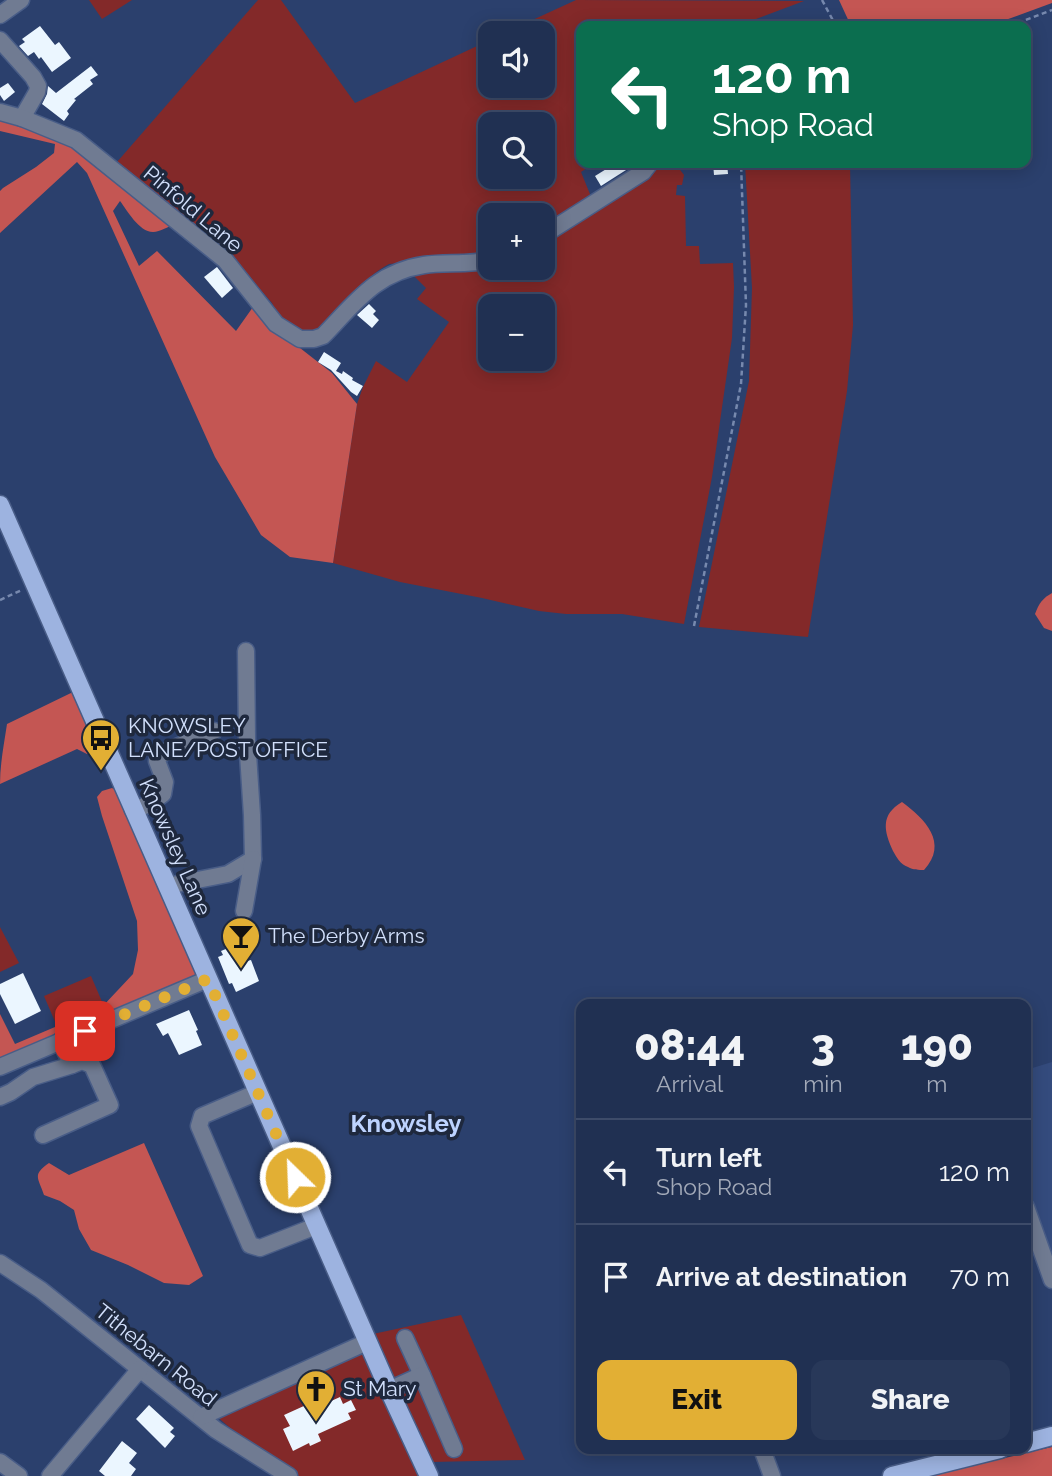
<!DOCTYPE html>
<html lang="en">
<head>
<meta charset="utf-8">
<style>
	body { margin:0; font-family:Raleway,sans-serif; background:#283859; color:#f1f3f6; height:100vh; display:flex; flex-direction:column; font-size:26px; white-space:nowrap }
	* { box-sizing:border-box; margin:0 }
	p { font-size:23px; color:#a2a9b8 }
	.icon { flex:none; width:38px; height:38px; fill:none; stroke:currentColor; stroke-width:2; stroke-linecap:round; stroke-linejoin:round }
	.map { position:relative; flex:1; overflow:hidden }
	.sheet { position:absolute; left:576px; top:999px; width:455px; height:455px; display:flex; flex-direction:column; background:#203052; border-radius:14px; box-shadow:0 4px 18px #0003,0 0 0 2px #3d4b69 }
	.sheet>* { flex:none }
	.hud { position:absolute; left:576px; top:21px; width:455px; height:147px; border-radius:14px; box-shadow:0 4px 18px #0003,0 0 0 2px #3d4b69; background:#0b6e4f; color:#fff; overflow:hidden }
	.controls { position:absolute; left:478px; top:21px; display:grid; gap:14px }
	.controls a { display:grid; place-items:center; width:77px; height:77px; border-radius:14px; background:#203052; box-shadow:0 4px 18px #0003,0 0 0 2px #3d4b69; font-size:35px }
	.pin { position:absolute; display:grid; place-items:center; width:60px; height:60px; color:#fff; margin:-30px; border-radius:14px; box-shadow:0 4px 10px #0006 }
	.me { position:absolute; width:77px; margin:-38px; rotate:336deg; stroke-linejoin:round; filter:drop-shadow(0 0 5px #0008) }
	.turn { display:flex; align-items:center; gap:24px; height:147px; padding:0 21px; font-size:32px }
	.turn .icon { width:91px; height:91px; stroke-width:2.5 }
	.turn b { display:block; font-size:49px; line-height:60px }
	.eta { display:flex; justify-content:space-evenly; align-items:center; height:119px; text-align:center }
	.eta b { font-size:42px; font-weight:800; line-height:49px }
	.action { display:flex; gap:14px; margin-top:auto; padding:14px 21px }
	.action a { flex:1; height:80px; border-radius:14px; background:#e2af34; color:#111; font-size:28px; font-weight:800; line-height:80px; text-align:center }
	.action a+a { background:#283859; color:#f1f3f6 }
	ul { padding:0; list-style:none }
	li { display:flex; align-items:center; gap:21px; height:105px; padding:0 21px; border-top:2px solid #3d4b69 }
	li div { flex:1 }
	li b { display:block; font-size:26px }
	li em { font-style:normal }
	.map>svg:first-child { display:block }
	.built { fill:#344b7d }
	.green { fill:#832929; fill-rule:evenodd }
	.forest { fill:#c45653 }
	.building { fill:#ebf6ff }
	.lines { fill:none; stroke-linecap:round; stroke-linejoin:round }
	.minor-casing { stroke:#495d87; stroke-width:19 }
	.major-casing { stroke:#495d87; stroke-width:21 }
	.path { stroke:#7789ae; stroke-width:2.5; stroke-dasharray:5 3.5; stroke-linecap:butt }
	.minor { stroke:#707b92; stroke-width:16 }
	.major { stroke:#9db3e0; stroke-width:18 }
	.route { stroke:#e2af34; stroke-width:12; stroke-dasharray:0 21.6 }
	.labels { text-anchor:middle; stroke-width:7; stroke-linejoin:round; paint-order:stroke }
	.street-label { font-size:21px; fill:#d2e0fc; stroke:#1e283d }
	.poi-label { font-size:21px; fill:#d2e0fc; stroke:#1e283d; text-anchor:start }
	.quarter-label { font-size:24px; font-weight:bold; fill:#bdd3ff; stroke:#1e283d }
</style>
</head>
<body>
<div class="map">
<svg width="1052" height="1476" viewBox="0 0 1052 1476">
	<rect width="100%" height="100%" fill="#2b406d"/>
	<polygon class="built" points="1052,1062 1052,1274 1027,1211 1026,1180 1026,1070"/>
	<g class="green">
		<polygon points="89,0 132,0 102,19"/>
		<path d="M258,0H281L355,103L490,40V86H542V33H504L576,0L804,1L737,26H581V163H595L581,172L592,199L543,230L542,215H490V255L389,264C361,279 339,310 317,333L294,330L281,323L272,303L232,257L164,205L117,162ZM490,124H542V177H490Z"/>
		<path d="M669,163H675L684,175L682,185H677L676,195L685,196L686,246H699L700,264L733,263L734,287L732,338L712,477L684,624L622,614H566L539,611L482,598L400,582L333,563L357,404L363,387L376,361L407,382L449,322L417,299L426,288L413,275L423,272L490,268H542L543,243L662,165ZM490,306H542V359H490Z"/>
		<polygon points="745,163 850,163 853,325 847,391 808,637 699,627 749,381 752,288"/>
		<polygon points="0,927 19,963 0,972"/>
		<polygon points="91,976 103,1004 56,1024 44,996"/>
		<polygon points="461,1315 525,1460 431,1462 373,1334"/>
		<polygon points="363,1351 418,1476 299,1476 276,1463 249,1444 215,1415"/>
	</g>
	<g class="forest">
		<polygon points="839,0 1052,0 1052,3 989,26 851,26"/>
		<path d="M0,117L75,143L175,224C169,226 160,232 153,232C139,232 127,210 120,201L113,211L139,266L157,251L236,331L253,307L277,330L332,373L357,404L333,563L290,557L261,535L215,457L87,173L77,162L0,233V191L3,188L36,167L54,153L55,144L0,131Z"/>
		<path d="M1052,593V631L1044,628L1035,614C1039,603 1043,598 1052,593Z"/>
		<path d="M73,692L101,752L87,754L77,749L0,784C0,764 4,744 7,724Z"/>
		<polygon points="112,788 117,791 198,976 0,1061 0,1014 15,1044 102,1007 133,974 138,950 137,921 102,816 97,797 102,791"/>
		<path d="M902,802C925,819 949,843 924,870C919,870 913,870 908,867C900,864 897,858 893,851C884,831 880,815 902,802Z"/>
		<path d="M144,1143L203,1276L189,1285L164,1283L128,1265L91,1250L79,1229L74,1210L60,1201L44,1195C38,1177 32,1175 49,1163L69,1175Z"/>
		<polygon points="1052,1447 1052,1476 927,1476"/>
	</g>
	<g class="building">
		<polygon points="40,26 55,45 59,42 71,58 52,72 41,57 39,59 34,52 28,56 19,46 25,42 22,39"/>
		<polygon points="91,66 98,75 90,80 93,84 74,99 76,100 67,111 69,114 64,121 42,104 47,94 48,86 56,93"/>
		<polygon points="8,83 15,92 4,101 0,95 0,88"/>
		<polygon points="616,163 637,163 601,186 595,176"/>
		<polygon points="713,163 727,163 728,174 714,175"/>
		<polygon points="217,267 233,288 222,298 204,277"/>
		<polygon points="369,304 376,311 373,314 379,320 372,328 357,315"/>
		<polygon points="324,352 341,363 336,371 342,374 343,371 353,378 352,380 363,386 357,396 351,392 331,370 318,362"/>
		<polygon points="240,943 247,961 251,960 259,981 236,992 232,983 229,984 218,957 223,955 221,951"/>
		<polygon points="23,973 41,1011 15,1024 0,994 0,984"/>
		<polygon points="189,1010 198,1030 196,1031 202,1045 179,1055 168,1033 163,1036 156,1024"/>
		<polygon points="340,1397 343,1404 351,1400 356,1410 348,1413 351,1419 318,1434 321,1441 310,1446 309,1443 293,1451 283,1429 290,1426 284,1415 306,1405 309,1411"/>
		<polygon points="149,1405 174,1428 170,1432 175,1436 165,1448 136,1419"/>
		<polygon points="122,1441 137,1453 129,1463 136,1469 131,1476 105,1476 99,1471"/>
	</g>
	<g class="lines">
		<defs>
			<g id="minor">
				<polyline points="0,15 21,0"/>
				<polyline points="0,40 33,77 38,86 37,92 22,118"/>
				<path d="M0,112L22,118L76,140L225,260L276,324L300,339H314L323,336C355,303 376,272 424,265C446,262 468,265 490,260"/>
				<polyline points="542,236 643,172 650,163"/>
				<polyline points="133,810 150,804 163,794 165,782 157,761 159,756 165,752 214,731"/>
				<polyline points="167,886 228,874 253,859 252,815 247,739 246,651"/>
				<polyline points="244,911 253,859"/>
				<polyline points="0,1067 208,979"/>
				<polyline points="258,1092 202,1116 199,1126 250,1245 260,1248 316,1226"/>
				<polyline points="0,1097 11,1092 33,1077 72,1065"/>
				<polyline points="43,1135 110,1105 92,1065 82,1061 72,1065 60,1041"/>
				<polyline points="1026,1207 1052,1280"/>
				<polyline points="0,1263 41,1290 216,1430 289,1476"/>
				<polyline points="405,1338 422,1375"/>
				<polyline points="389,1390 422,1375 454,1449"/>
				<polyline points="201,1417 367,1342"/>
				<polyline points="762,1449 772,1476"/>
				<polyline points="0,1462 19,1476"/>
				<polyline points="50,1476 140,1369"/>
			</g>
			<g id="major">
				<polyline points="0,505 389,1390 429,1476"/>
				<polyline points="1026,1443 1052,1436"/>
				<polyline points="892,1476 1000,1449"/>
			</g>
		</defs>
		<use href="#minor" class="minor-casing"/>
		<use href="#major" class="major-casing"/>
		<g class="path">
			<polyline points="822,0 836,26"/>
			<polyline points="1010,26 1052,10"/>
			<polyline points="0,600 22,590"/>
			<polyline points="694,626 741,384 746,305 741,163"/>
		</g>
		<use href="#minor" class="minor"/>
		<use href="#major" class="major"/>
	</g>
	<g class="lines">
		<polyline class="route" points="85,1031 208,979 295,1177"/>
	</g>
	<defs>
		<symbol id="bus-pin" viewBox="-11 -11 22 30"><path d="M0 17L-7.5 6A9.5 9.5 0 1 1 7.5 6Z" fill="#e2af34" stroke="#1e283d"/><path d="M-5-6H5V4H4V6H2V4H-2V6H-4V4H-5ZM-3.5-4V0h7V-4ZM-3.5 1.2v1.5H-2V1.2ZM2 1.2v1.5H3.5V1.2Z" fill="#111"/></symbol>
		<symbol id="bar-pin" viewBox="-11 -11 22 30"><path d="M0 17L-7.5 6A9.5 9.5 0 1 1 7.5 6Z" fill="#e2af34" stroke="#1e283d"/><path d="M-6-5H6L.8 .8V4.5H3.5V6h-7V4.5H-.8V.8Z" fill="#111"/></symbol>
		<symbol id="church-pin" viewBox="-11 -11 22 30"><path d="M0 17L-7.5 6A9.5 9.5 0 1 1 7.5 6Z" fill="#e2af34" stroke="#1e283d"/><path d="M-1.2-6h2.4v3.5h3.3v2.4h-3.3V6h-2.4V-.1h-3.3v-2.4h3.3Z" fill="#111"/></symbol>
	</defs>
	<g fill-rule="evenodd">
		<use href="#bus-pin" x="79" y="716" width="44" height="60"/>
		<use href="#bar-pin" x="219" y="914" width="44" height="60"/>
		<use href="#church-pin" x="294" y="1367" width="44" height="60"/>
	</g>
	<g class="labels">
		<g class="street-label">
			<text transform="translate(193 209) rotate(40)" y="7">Pinfold Lane</text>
			<text transform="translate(175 847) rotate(66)" y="7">Knowsley Lane</text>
			<text transform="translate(156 1355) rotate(39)" y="7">Tithebarn Road</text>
		</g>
		<g class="poi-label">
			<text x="128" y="733">KNOWSLEY<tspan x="128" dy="24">LANE/POST OFFICE</tspan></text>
			<text x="268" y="943">The Derby Arms</text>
			<text x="343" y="1396">St Mary</text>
		</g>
		<g class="quarter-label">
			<text x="406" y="1132">Knowsley</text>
		</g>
	</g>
</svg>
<div class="controls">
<a><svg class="icon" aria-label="sound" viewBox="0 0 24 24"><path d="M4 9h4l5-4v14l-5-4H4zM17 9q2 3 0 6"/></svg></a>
<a><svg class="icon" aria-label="search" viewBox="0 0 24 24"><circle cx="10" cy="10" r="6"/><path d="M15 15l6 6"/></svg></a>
<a>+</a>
<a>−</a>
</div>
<div class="pin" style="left:85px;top:1031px;background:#d93025"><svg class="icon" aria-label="arrive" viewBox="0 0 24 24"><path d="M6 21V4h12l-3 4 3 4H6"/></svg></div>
<svg class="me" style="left:295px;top:1177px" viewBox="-20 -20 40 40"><circle r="17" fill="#e2af34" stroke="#fff" stroke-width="3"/><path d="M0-11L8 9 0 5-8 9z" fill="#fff"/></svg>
<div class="hud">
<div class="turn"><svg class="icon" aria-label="left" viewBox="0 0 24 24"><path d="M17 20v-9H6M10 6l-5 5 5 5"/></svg><div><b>120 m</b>Shop Road</div></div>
</div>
<section class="sheet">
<div class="eta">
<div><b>08:44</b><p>Arrival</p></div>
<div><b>3</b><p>min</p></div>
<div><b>190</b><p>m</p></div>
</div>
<ul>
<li><svg class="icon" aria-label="left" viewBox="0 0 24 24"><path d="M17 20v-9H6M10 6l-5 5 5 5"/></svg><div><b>Turn left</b><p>Shop Road</p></div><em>120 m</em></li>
<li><svg class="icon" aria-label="arrive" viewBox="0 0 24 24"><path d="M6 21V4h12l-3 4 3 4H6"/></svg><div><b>Arrive at destination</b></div><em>70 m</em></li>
</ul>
<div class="action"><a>Exit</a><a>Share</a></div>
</section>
</div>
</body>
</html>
